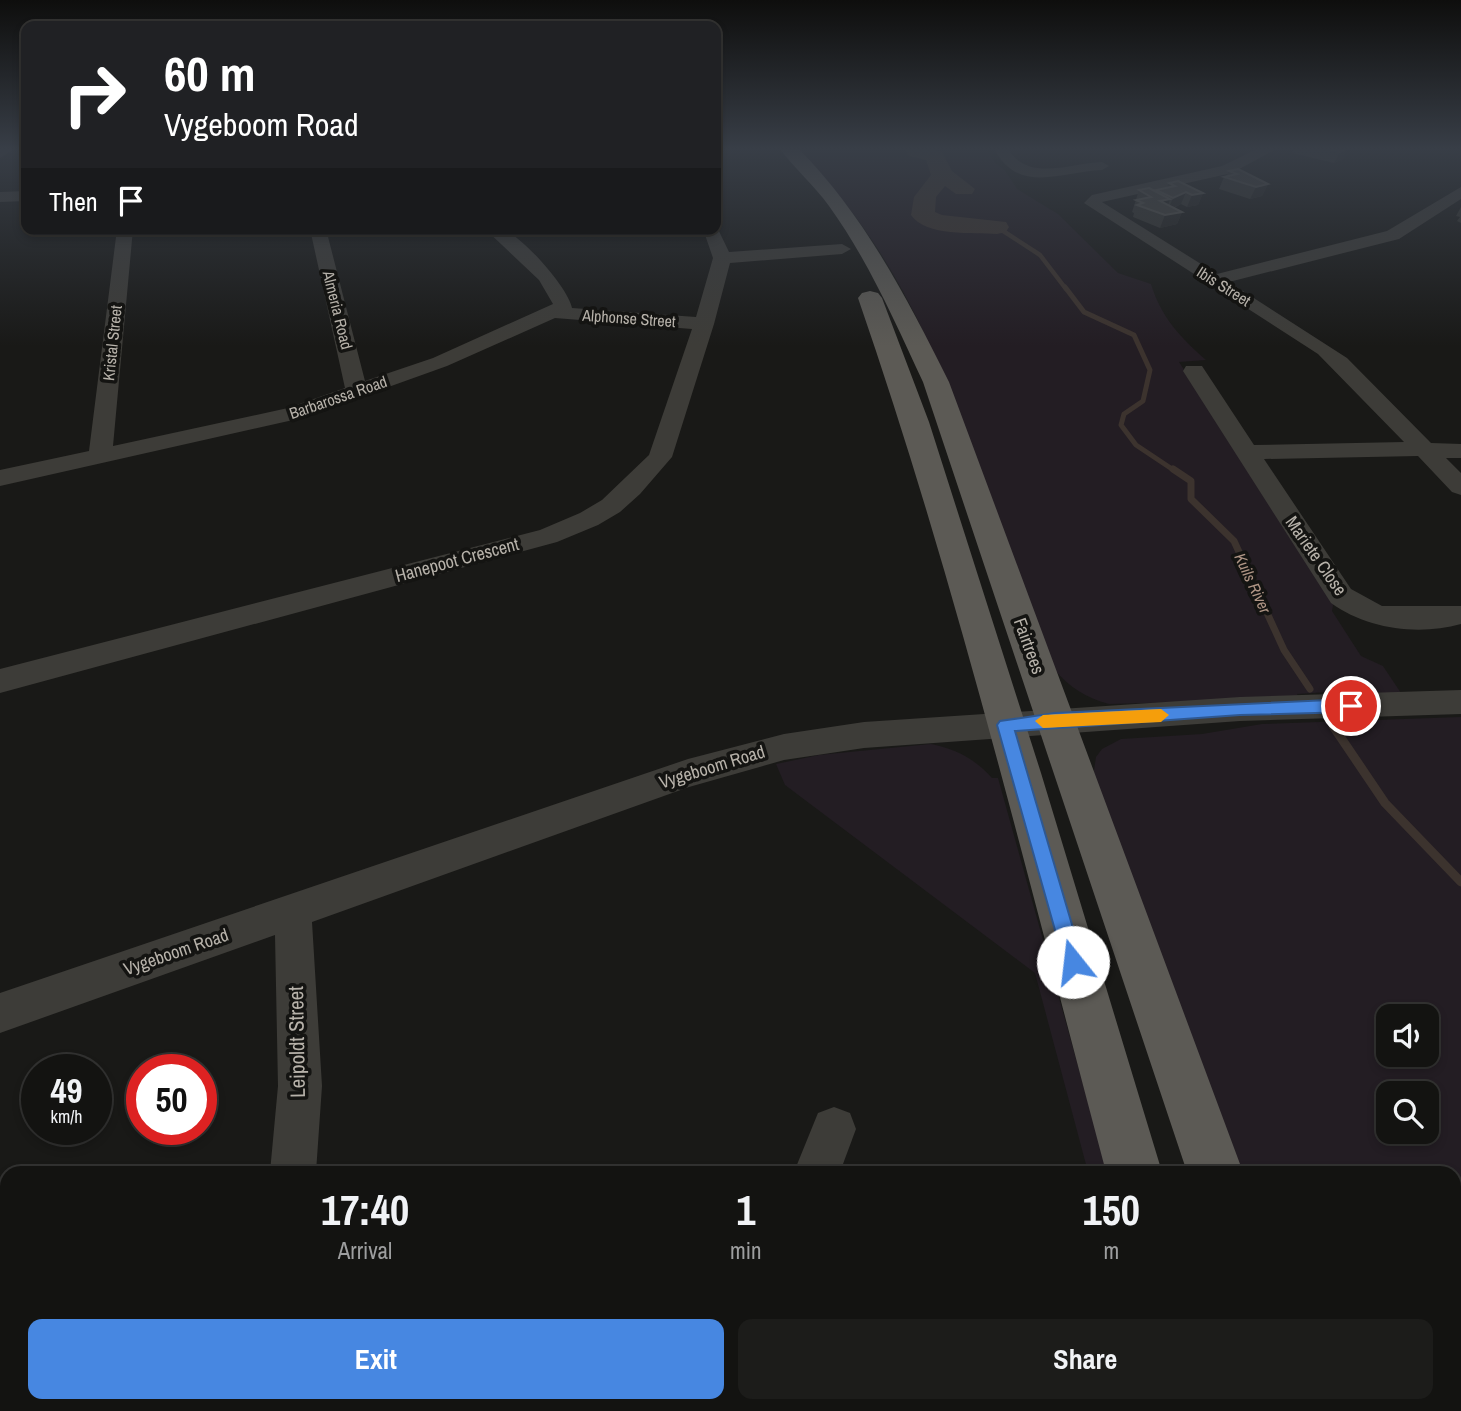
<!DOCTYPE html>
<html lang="en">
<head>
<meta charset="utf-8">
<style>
	body { margin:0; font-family:"Archivo Narrow",sans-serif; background:#1c1c1a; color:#f1f3f6; height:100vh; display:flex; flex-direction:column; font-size:26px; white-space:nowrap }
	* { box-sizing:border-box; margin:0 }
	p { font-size:23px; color:#9d9e9f }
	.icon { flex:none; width:38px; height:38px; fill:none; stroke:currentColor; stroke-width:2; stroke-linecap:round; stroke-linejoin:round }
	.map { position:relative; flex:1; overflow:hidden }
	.panel { position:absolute; left:0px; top:1166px; width:1461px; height:247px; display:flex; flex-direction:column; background:#131311; border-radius:21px 21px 0 0; box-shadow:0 4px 10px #0003,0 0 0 2px #323231 }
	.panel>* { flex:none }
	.banner { position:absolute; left:21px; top:21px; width:700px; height:214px; border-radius:14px; box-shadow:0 4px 10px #0003,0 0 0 2px #323231; background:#202124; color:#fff; overflow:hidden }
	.fabs { position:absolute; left:1376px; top:1004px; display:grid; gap:14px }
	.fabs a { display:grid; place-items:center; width:63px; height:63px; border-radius:14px; background:#131311; box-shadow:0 4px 10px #0003,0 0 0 2px #323231; font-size:35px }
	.speed { position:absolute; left:21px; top:1054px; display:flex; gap:14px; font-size:35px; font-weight:700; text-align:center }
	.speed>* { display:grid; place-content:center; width:91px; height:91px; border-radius:50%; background:#131311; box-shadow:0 4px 10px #0003,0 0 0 2px #323231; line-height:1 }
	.speed small { font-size:18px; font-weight:400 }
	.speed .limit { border:10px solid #d22; background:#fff; color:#111 }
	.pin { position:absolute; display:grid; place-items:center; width:60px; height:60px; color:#fff; margin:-30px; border:4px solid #fff; border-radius:50%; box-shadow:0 2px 7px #0007 }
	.me { position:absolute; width:77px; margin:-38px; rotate:344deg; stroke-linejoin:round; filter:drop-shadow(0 0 5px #0008) }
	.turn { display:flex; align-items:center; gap:24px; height:147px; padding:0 28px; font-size:32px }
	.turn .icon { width:91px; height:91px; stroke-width:2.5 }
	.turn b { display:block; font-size:49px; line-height:60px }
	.then { display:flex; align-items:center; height:66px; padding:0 28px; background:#0003; gap:14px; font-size:26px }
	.eta { display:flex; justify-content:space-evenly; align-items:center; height:119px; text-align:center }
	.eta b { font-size:42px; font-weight:700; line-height:49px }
	.button { display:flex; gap:14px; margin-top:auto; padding:14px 28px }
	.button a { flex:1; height:80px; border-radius:14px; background:#4787e1; color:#fff; font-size:28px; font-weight:700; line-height:80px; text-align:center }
	.button a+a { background:#1c1c1a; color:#f1f3f6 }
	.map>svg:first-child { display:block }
	.green { fill:#231d23; fill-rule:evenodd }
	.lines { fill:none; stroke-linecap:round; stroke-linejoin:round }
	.stream-far3 { stroke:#3c332e; stroke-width:4.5 }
	.stream-far2 { stroke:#3c332e; stroke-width:5 }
	.stream-far1 { stroke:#3c332e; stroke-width:7 }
	.stream { stroke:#3c332e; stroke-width:9 }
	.river { fill:#3c332e; fill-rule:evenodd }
	.minor { fill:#3d3c38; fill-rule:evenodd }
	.major { fill:#5c5a55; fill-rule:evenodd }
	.wall { fill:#343430 }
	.shaded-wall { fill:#232321 }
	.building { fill:#42413d; stroke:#54534e; stroke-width:2 }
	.route { fill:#4787e1; stroke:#2e5892; stroke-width:2 }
	.slow { fill:#f59e0b }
	.labels { text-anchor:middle; stroke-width:7; stroke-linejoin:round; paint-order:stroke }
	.far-street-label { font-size:16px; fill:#b7b2aa; stroke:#141412 }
	.far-water-label { font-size:16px; font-style:italic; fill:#af9585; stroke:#141412 }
	.street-label { font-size:18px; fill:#b7b2aa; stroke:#141412 }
	.near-street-label { font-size:21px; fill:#b7b2aa; stroke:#141412 }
</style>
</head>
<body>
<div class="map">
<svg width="1461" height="1411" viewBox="0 0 1461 1411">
	<rect width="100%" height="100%" fill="#191917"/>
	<g class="green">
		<path d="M796,148H985L995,163L1005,170L1017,189L1058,214L1118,273L1151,284C1161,317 1180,337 1206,360L1179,362L1334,600L1332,611L1361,656L1383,666L1403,696L1331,697L1328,692L1297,694L1299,699L1109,704C1086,698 1069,687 1054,669C1029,604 1005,539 981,474C932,344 896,249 796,148Z"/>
		<path d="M1461,717V1411H1325L1323,1405H1454V1172H1238L1093,777L1096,757L1102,749L1121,739L1202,734L1262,724ZM1388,1017H1426V1055H1388ZM1388,1094H1426V1132H1388Z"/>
		<path d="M931,744C956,749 975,759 992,778H998L1098,1138L1110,1172H1088L1035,973L785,785L776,764L819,755Z"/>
	</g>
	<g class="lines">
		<polyline class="stream-far3" points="997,227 1040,255 1066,289"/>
		<polyline class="stream-far2" points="1065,287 1084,312 1134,335 1150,370 1143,401 1124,414 1121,425 1136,445 1175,471"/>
		<polyline class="stream-far1" points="1173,469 1191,481 1191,499 1234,541 1284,650 1310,689"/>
		<polyline class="stream" points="1333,726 1385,803 1461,882"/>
		<path class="river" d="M903,148H928L942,152L952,171L975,189L972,194H956L945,186L936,197L935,212L942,215L1006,222L1009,227L1006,232L997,234C973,232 926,237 911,215L914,197L931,175L926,160L909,156Z"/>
		<g class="minor">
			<polygon points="0,148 15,148 0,158"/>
			<path d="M994,148H1008C1027,183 1070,163 1102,162L1109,166L1102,170C1061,172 1017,195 994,148Z"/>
			<path d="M1259,148H1278L1232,173L1102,202L1217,274L1387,231L1461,187V199L1399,239L1229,282L1347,358L1431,443L1461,444V458H1446L1461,473V495L1452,492L1418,456L1264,459L1351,589L1382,606H1461V624C1418,636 1367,629 1331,603L1183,371L1186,366H1202L1254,445L1404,442L1318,354L1084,203L1092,195L1222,166Z"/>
			<polygon points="26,191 26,201 0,202 0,192"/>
			<path d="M716,225L729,252L842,244L851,249L842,254L730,263L714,324L672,457L640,494L620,512L598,525L557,542L0,693V669L540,530L580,513L602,500L649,455L692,329L555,318L447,366L302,418L0,486V470L89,451L117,229H133L113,446L288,408L345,388L310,229H326L365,381L433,358L553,304L539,280L485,229C490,229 497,228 502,229C521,234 569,289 572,308L696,317L713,258L703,229H716Z"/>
			<polygon points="1461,690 1461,714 1240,721 864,748 784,760 689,787 312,922 322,1086 316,1172 270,1172 278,1086 275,935 0,1033 0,993 688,759 784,734 864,722 1240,697"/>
			<polygon points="834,1107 850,1113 856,1129 840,1172 794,1172 818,1113"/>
			<polygon points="232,1405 285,1405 285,1411 231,1411"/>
			<polygon points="302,1405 364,1405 362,1411 299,1411"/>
			<polygon points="818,1405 870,1405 871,1411 817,1411"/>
		</g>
		<g class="major">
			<path d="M779,148H798C865,216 907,298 949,382L1243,1172H1187L923,382C895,322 868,260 829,206C814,185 794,168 779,148Z"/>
			<path d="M870,291L878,293L882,298L929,422L1041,773L1162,1172H1106C1028,880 957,584 858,298L862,293Z"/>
			<polygon points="1183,1405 1247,1405 1249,1411 1185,1411"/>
			<polygon points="1264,1405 1328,1405 1330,1411 1266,1411"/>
		</g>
	</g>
	<g class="wall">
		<polygon points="1294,148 1348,148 1343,159 1334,163 1292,153"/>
		<polygon points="1229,171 1268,184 1262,196 1250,199 1219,189 1224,177 1226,177"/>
		<polygon points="1169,183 1203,193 1198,205 1187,207 1181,204 1174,208 1182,212 1177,224 1160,228 1133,217 1134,213 1132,212 1139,190 1155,191 1156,190 1167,187"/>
		<polygon points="1461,207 1461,223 1457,221 1460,217 1456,216"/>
	</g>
	<g class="shaded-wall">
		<polygon points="1347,148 1348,148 1343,159 1334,163 1340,152"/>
		<polygon points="1268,184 1262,196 1250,199 1256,187"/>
		<polygon points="1186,192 1181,204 1168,210 1173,198"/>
		<polygon points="1203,193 1198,205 1187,207 1192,195"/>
		<polygon points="1170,199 1166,211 1160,201"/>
		<polygon points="1182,212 1177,224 1160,228 1165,215"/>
	</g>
	<g class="building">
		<polygon points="1325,148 1347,148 1340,152"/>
		<polygon points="1238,169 1268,184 1256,187 1224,177 1237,174 1229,171"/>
		<polygon points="1178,181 1203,193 1192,195 1186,192 1173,198 1156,190 1175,186 1169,183"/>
		<polygon points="1149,188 1170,199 1160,201 1182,212 1165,215 1137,205 1143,203 1136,200 1151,197 1139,190"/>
	</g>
	<linearGradient id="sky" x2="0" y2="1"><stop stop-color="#0e0e0d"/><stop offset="0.43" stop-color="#383e47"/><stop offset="1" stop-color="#383e47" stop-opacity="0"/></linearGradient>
	<rect width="1461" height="346" fill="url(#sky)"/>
	<polygon class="route" points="1351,699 1359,706 1351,712 1240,715 1015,731 1083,962 1080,969 1073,972 1066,969 997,725 1000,721 1055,713"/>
	<polygon class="slow" points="1161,709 1169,715 1161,722 1043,728 1035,721 1043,715"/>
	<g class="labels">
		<g class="far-street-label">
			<text transform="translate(1224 286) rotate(32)" y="6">Ibis Street</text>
			<text transform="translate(338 310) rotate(76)" y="6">Almeria Road</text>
			<text transform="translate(629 318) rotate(4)" y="6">Alphonse Street</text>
			<text transform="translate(112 343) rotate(-84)" y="6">Kristal Street</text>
			<text transform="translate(338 397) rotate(-19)" y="6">Barbarossa Road</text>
		</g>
		<g class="far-water-label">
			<text transform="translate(1253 583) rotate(65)" y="6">Kuils River</text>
		</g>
		<g class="street-label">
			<text transform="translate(1316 556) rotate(55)" y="6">Mariete Close</text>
			<text transform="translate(457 560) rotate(-15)" y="6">Hanepoot Crescent</text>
			<text transform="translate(1029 646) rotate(70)" y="6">Fairtrees</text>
			<text transform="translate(712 767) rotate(-17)" y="6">Vygeboom Road</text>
			<text transform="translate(176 952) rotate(-19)" y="6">Vygeboom Road</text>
		</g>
		<g class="near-street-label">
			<text transform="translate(297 1042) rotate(-91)" y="7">Leipoldt Street</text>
		</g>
	</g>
</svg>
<div class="fabs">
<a><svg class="icon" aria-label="sound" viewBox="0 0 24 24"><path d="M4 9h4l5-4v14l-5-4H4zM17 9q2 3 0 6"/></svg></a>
<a><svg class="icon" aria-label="search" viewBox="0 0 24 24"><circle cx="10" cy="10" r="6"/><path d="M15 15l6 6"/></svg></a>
</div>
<div class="speed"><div>49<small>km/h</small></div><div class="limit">50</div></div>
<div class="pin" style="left:1351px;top:706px;background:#d93025"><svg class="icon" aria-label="arrive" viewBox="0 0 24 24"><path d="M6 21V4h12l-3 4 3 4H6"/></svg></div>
<svg class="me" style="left:1073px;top:962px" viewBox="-20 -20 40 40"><circle r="19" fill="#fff"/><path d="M0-13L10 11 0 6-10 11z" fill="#4787e1"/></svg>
<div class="banner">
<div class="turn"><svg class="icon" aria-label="right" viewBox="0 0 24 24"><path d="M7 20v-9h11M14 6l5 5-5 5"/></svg><div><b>60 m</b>Vygeboom Road</div></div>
<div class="then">Then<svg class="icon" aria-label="arrive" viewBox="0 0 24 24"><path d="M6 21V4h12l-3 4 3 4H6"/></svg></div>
</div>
<section class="panel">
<div class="eta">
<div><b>17:40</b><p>Arrival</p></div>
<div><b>1</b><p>min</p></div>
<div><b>150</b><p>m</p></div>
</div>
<div class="button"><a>Exit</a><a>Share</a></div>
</section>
</div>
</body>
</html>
